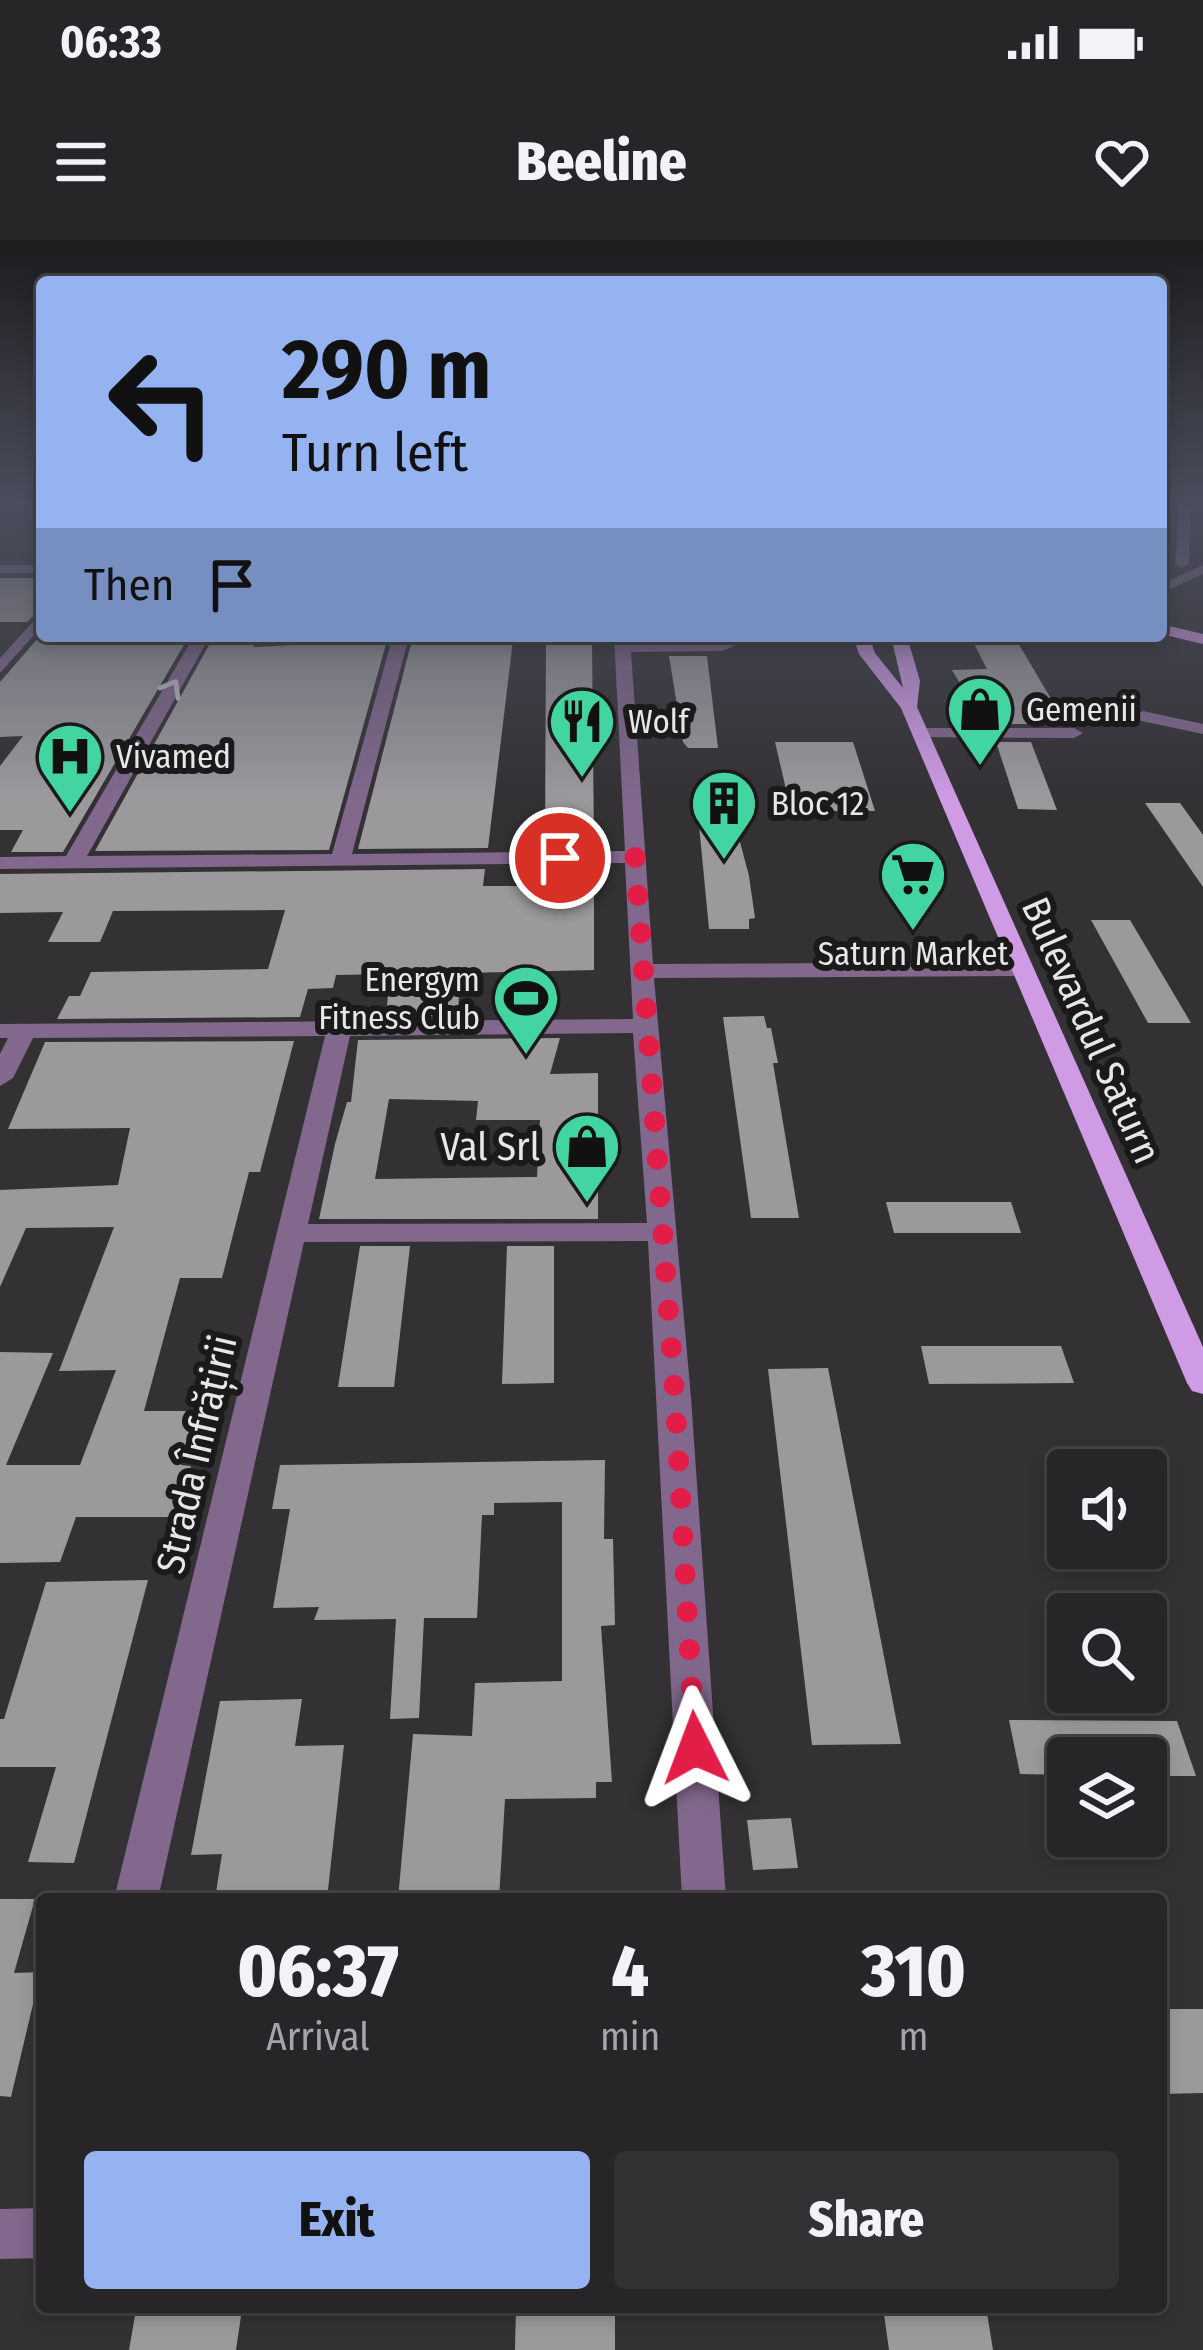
<!DOCTYPE html>
<html lang="en">
<head>
<meta charset="utf-8">
<style>
	body { margin:0; font-family:"Fira Sans Condensed",sans-serif; background:#333134; color:#f1f3f6; height:100vh; display:flex; flex-direction:column; font-size:45px; white-space:nowrap }
	* { box-sizing:border-box; margin:0 }
	p { font-size:39px; color:#a4a5a8 }
	.icon { flex:none; width:66px; height:66px; fill:none; stroke:currentColor; stroke-width:2; stroke-linecap:round; stroke-linejoin:round }
	.map { position:relative; flex:1; overflow:hidden }
	.drawer { position:absolute; left:36px; top:1653px; width:1131px; height:420px; display:flex; flex-direction:column; background:#272528; border-radius:12px; box-shadow:0 6px 18px #0003,0 0 0 3px #434245 }
	.drawer>* { flex:none }
	.guide { position:absolute; left:36px; top:36px; width:1131px; height:366px; border-radius:12px; box-shadow:0 6px 18px #0003,0 0 0 3px #434245; background:#95b2f1; color:#111; overflow:hidden }
	.fabs { position:absolute; left:1047px; top:1209px; display:grid; gap:24px }
	.fabs a { display:grid; place-items:center; width:120px; height:120px; border-radius:12px; background:#272528; box-shadow:0 6px 18px #0003,0 0 0 3px #434245; font-size:60px }
	.pin { position:absolute; display:grid; place-items:center; width:102px; height:102px; color:#fff; margin:-51px; border:6px solid #fff; border-radius:50%; box-shadow:0 3px 12px #0007 }
	.me { position:absolute; width:132px; margin:-66px; rotate:357deg; stroke-linejoin:round; filter:drop-shadow(0 0 9px #0008) }
	.turn { display:flex; align-items:center; gap:42px; height:252px; padding:0 48px; font-size:54px }
	.turn .icon { width:156px; height:156px; stroke-width:2.5 }
	.turn b { display:block; font-size:84px; line-height:102px }
	.then { display:flex; align-items:center; height:114px; padding:0 48px; background:#0003; gap:24px; font-size:45px }
	.eta { display:flex; justify-content:space-evenly; align-items:center; height:204px; text-align:center }
	.eta b { font-size:72px; font-weight:800; line-height:84px }
	.button { display:flex; gap:24px; margin-top:auto; padding:24px 48px }
	.button a { flex:1; height:138px; border-radius:12px; background:#95b2f1; color:#111; font-size:48px; font-weight:800; line-height:138px; text-align:center }
	.button a+a { background:#333134; color:#f1f3f6 }
	.status { display:flex; justify-content:space-between; align-items:center; height:84px; padding:0 60px; background:#272528; direction:ltr }
	.status svg { height:33px; fill:currentColor }
	header { display:flex; justify-content:space-between; align-items:center; height:156px; padding:0 48px; background:#272528; font-size:54px; font-weight:800 }
	.map>svg:first-child { display:block }
	.building { fill:#9c999d; fill-rule:evenodd }
	.lines { fill:none; stroke-linecap:round; stroke-linejoin:round }
	.minor { fill:#81688c; fill-rule:evenodd }
	.major { fill:#cf9be5; fill-rule:evenodd }
	.oneway { stroke:#c4bac8 }
	.route { stroke:#e11d48; stroke-width:21; stroke-dasharray:0 37.8 }
	.labels { text-anchor:middle; stroke-width:12; stroke-linejoin:round; paint-order:stroke }
	.far-poi-label { font-size:33px; fill:#e8e6e9; stroke:#1b1a1b; text-anchor:start }
	.street-label { font-size:39px; fill:#e8e6e9; stroke:#1b1a1b }
	.poi-label { font-size:39px; fill:#e8e6e9; stroke:#1b1a1b; text-anchor:end }
</style>
</head>
<body>
<div class="status"><b>06:33</b><svg viewBox="0 0 49 12"><path d="M0 12V9h3v3zM5 12V6h3v6zM10 12V3h3v9zM15 12V0h3v12zM26 1h20v11H26zM47 4h2v5h-2z"/></svg></div>
<header><svg class="icon" aria-label="menu" viewBox="0 0 24 24"><path d="M4 6h16M4 12h16M4 18h16"/></svg>Beeline<svg class="icon" aria-label="heart" viewBox="0 0 24 24"><path d="M12 20l-8-8c-3-5 5-10 8-4 3-6 11-1 8 4z"/></svg></header>
<div class="map">
<svg width="1203" height="2110" viewBox="0 0 1203 2110">
	<rect width="100%" height="100%" fill="#343135"/>
	<g class="building">
		<polygon points="0,338 42,338 42,368 27,382 0,382"/>
		<polygon points="156,396 189,396 63,612 11,612 23,590 0,590 0,526 23,496 0,497 0,442 39,397"/>
		<polygon points="214,396 243,396 241,400 256,400 253,407 387,400 329,610 95,611"/>
		<polygon points="413,396 513,400 488,608 358,609"/>
		<polygon points="970,396 1014,396 1053,462 1040,462 1045,484 970,484 959,463 967,455 952,430 987,429"/>
		<polygon points="546,399 592,399 594,607 545,607"/>
		<polygon points="669,416 707,416 718,508 688,508 683,502"/>
		<polygon points="775,502 853,502 875,571 791,571"/>
		<polygon points="996,502 1031,502 1057,570 1018,569"/>
		<polygon points="1145,563 1180,563 1203,595 1203,647"/>
		<polygon points="697,564 730,564 749,636 755,678 749,679 749,689 709,689"/>
		<polygon points="545,628 594,628 594,730 460,733 458,776 386,776 390,734 336,735 333,748 308,749 300,777 57,779 69,756 80,756 91,732 268,729 285,670 113,671 100,702 48,702 63,672 0,673 0,634 485,629 483,646 541,646"/>
		<polygon points="1091,680 1130,680 1191,783 1148,783"/>
		<polygon points="764,776 767,788 771,788 778,823 773,823 799,978 751,978 723,777"/>
		<path d="M560,798L550,834L598,833V979H319L335,904L347,862H351L358,800ZM389,859L478,861L476,880H540L537,937L375,939Z"/>
		<polygon points="294,801 260,932 249,932 222,1038 180,1038 144,1171 198,1171 181,1225 191,1226 177,1277 76,1277 60,1322 0,1323 0,1112 53,1113 6,1225 80,1225 116,1130 59,1131 114,987 26,988 0,1047 0,950 118,945 130,888 8,889 45,802"/>
		<polygon points="886,962 1011,962 1021,993 894,993"/>
		<polygon points="360,1006 410,1006 394,1147 338,1147"/>
		<polygon points="507,1006 554,1006 554,1143 502,1144"/>
		<polygon points="921,1106 1061,1106 1074,1143 929,1144"/>
		<polygon points="828,1128 901,1504 812,1505 768,1129"/>
		<polygon points="605,1220 604,1299 613,1299 615,1385 601,1386 612,1542 596,1542 596,1558 505,1559 499,1659 398,1659 413,1494 472,1496 475,1443 562,1441 562,1262 494,1263 494,1275 482,1275 477,1378 424,1378 419,1478 390,1479 396,1379 314,1380 319,1367 273,1368 290,1269 272,1269 280,1225"/>
		<polygon points="148,1340 74,1623 28,1622 56,1527 0,1527 0,1479 4,1479 46,1342"/>
		<polygon points="302,1459 295,1506 344,1505 327,1659 215,1659 222,1614 191,1615 220,1461"/>
		<polygon points="1009,1480 1177,1481 1196,1536 1146,1536 1146,1518 1068,1518 1068,1535 1020,1534"/>
		<polygon points="791,1578 798,1628 753,1630 747,1580"/>
		<polygon points="0,1659 35,1659 14,1733 42,1732 42,1760 34,1760 11,1857 0,1856"/>
		<polygon points="1161,1769 1203,1769 1203,1853 1161,1854"/>
		<polygon points="516,2067 615,2067 615,2110 515,2110"/>
		<polygon points="883,2067 986,2067 993,2110 889,2110"/>
		<polygon points="242,2069 236,2110 129,2110 136,2070"/>
	</g>
	<g class="lines">
		<g class="minor">
			<polygon points="1179,264 1191,264 1189,324 1182,328 1175,324"/>
			<rect x="0" y="325" width="42" height="8"/>
			<polygon points="1203,325 1203,334 1161,353 1161,344"/>
			<polygon points="42,372 42,386 0,433 0,418"/>
			<path d="M194,396H210L87,616L332,614L393,396H409L352,614L625,611L614,396H630V402L720,401L725,396H741L739,404L722,411L631,412L653,724L1023,722L1034,729L1023,736L654,738L691,1158L726,1659H682L648,1001L304,1002L158,1659H114L325,796L33,798L13,838L0,846V814L8,798H0V784L633,779L625,623L0,629V617L66,616ZM633,793L647,983L308,984L350,796Z"/>
			<polygon points="1143,471 1203,484 1203,494 1137,480 1134,476"/>
			<polygon points="919,488 1074,488 1083,493 1074,498 913,497 913,489"/>
			<polygon points="42,1968 42,2018 0,2019 0,1969"/>
		</g>
		<g class="major">
			<polygon points="1161,384 1203,394 1203,404 1161,394"/>
			<polygon points="853,396 869,396 875,413 903,448 891,396 907,396 920,441 917,467 1203,1107 1203,1154 1192,1151 1187,1143 901,468 859,414"/>
		</g>
	</g>
	<defs><path id="oneway-chevron" d="M-2-3.5L2.5 0L-2 3.5" fill="none" stroke-width="1.6" stroke-linecap="round" stroke-linejoin="round" transform="scale(3)"/></defs>
	<use class="oneway" href="#oneway-chevron" transform="translate(172 448) rotate(-60)"/>
	<linearGradient id="sky" x2="0" y2="1"><stop stop-color="#1d1b1d"/><stop offset="0.47" stop-color="#4a4e5c"/><stop offset="1" stop-color="#4a4e5c" stop-opacity="0"/></linearGradient>
	<rect width="1203" height="559" fill="url(#sky)"/>
	<g class="lines">
		<polyline class="route" points="560,618 635,617 675,1158 695,1508"/>
	</g>
	<defs>
		<symbol id="shop-pin" viewBox="-11 -11 22 30"><path d="M0 17L-7.5 6A9.5 9.5 0 1 1 7.5 6Z" fill="#42d4a1" stroke="#1b1a1b"/><path d="M-5-2.5h2.3a2.7 3.5 0 0 1 5.4 0H5L5.5 6h-11ZM-1.5-2.5h3a1.5 2.3 0 0 0-3 0Z" fill="#111"/></symbol>
		<symbol id="restaurant-pin" viewBox="-11 -11 22 30"><path d="M0 17L-7.5 6A9.5 9.5 0 1 1 7.5 6Z" fill="#42d4a1" stroke="#1b1a1b"/><path d="M-5-6h1v4h1v-4h1v4h1v-4h1v5L-1.5 .5V6h-2V.5L-5-1ZM5-6V6H3V1.5H1.5Q1.5-4 5-6Z" fill="#111"/></symbol>
		<symbol id="hospital-pin" viewBox="-11 -11 22 30"><path d="M0 17L-7.5 6A9.5 9.5 0 1 1 7.5 6Z" fill="#42d4a1" stroke="#1b1a1b"/><path d="M-5-5h3v3.5h4V-5h3V5h-3V1.5h-4V5h-3Z" fill="#111"/></symbol>
		<symbol id="building-pin" viewBox="-11 -11 22 30"><path d="M0 17L-7.5 6A9.5 9.5 0 1 1 7.5 6Z" fill="#42d4a1" stroke="#1b1a1b"/><path d="M-4-6H4V6H1V3H-1V6H-4ZM-2.5-4.3h1.7v1.8h-1.7ZM.8-4.3h1.7v1.8H.8ZM-2.5-1h1.7V.8h-1.7ZM.8-1h1.7V.8H.8Z" fill="#111"/></symbol>
		<symbol id="supermarket-pin" viewBox="-11 -11 22 30"><path d="M0 17L-7.5 6A9.5 9.5 0 1 1 7.5 6Z" fill="#42d4a1" stroke="#1b1a1b"/><path d="M-6-5.5h2.5l.6 2H6L4.5 2H-2.5L-4.4-4H-6ZM-1.5 3.2a1.3 1.3 0 1 0 .1 0ZM3 3.2a1.3 1.3 0 1 0 .1 0Z" fill="#111"/></symbol>
		<symbol id="stadium-pin" viewBox="-11 -11 22 30"><path d="M0 17L-7.5 6A9.5 9.5 0 1 1 7.5 6Z" fill="#42d4a1" stroke="#1b1a1b"/><path d="M0-5a6.5 5 0 1 0 0 10a6.5 5 0 1 0 0-10ZM-3.5-1.8h7v3.6h-7Z" fill="#111"/></symbol>
	</defs>
	<g fill-rule="evenodd">
		<use href="#shop-pin" x="942" y="431" width="76" height="104"/>
		<use href="#restaurant-pin" x="544" y="443" width="76" height="104"/>
		<use href="#hospital-pin" x="32" y="478" width="76" height="104"/>
		<use href="#building-pin" x="686" y="525" width="76" height="104"/>
		<use href="#supermarket-pin" x="875" y="596" width="76" height="104"/>
		<use href="#stadium-pin" x="488" y="720" width="76" height="104"/>
		<use href="#shop-pin" x="549" y="868" width="76" height="104"/>
	</g>
	<g class="labels">
		<g class="far-poi-label">
			<text x="1026" y="481">Gemenii</text>
			<text x="628" y="493">Wolf</text>
			<text x="116" y="528">Vivamed</text>
			<text x="771" y="575">Bloc 12</text>
			<text x="913" y="725" text-anchor="middle">Saturn Market</text>
			<text x="480" y="751" text-anchor="end">Energym<tspan x="480" dy="38">Fitness Club</tspan></text>
		</g>
		<g class="street-label">
			<text transform="translate(1092 790) rotate(66)" y="14">Bulevardul Saturn</text>
			<text transform="translate(196 1214) rotate(-77)" y="14">Strada Înfrățirii</text>
		</g>
		<g class="poi-label">
			<text x="540" y="920">Val Srl</text>
		</g>
	</g>
</svg>
<div class="fabs">
<a><svg class="icon" aria-label="sound" viewBox="0 0 24 24"><path d="M4 9h4l5-4v14l-5-4H4zM17 9q2 3 0 6"/></svg></a>
<a><svg class="icon" aria-label="search" viewBox="0 0 24 24"><circle cx="10" cy="10" r="6"/><path d="M15 15l6 6"/></svg></a>
<a><svg class="icon" aria-label="layers" viewBox="0 0 24 24"><path d="M12 4l9 5-9 5-9-5zM3 14l9 5 9-5"/></svg></a>
</div>
<div class="pin" style="left:560px;top:618px;background:#d93025"><svg class="icon" aria-label="arrive" viewBox="0 0 24 24"><path d="M6 21V4h12l-3 4 3 4H6"/></svg></div>
<svg class="me" style="left:695px;top:1508px" viewBox="-20 -20 40 40"><path d="M0-17L14 15 0 8-14 15z" fill="#e11d48" stroke="#fff" stroke-width="4"/></svg>
<div class="guide">
<div class="turn"><svg class="icon" aria-label="left" viewBox="0 0 24 24"><path d="M17 20v-9H6M10 6l-5 5 5 5"/></svg><div><b>290 m</b>Turn left</div></div>
<div class="then">Then<svg class="icon" aria-label="arrive" viewBox="0 0 24 24"><path d="M6 21V4h12l-3 4 3 4H6"/></svg></div>
</div>
<section class="drawer">
<div class="eta">
<div><b>06:37</b><p>Arrival</p></div>
<div><b>4</b><p>min</p></div>
<div><b>310</b><p>m</p></div>
</div>
<div class="button"><a>Exit</a><a>Share</a></div>
</section>
</div>
</body>
</html>
